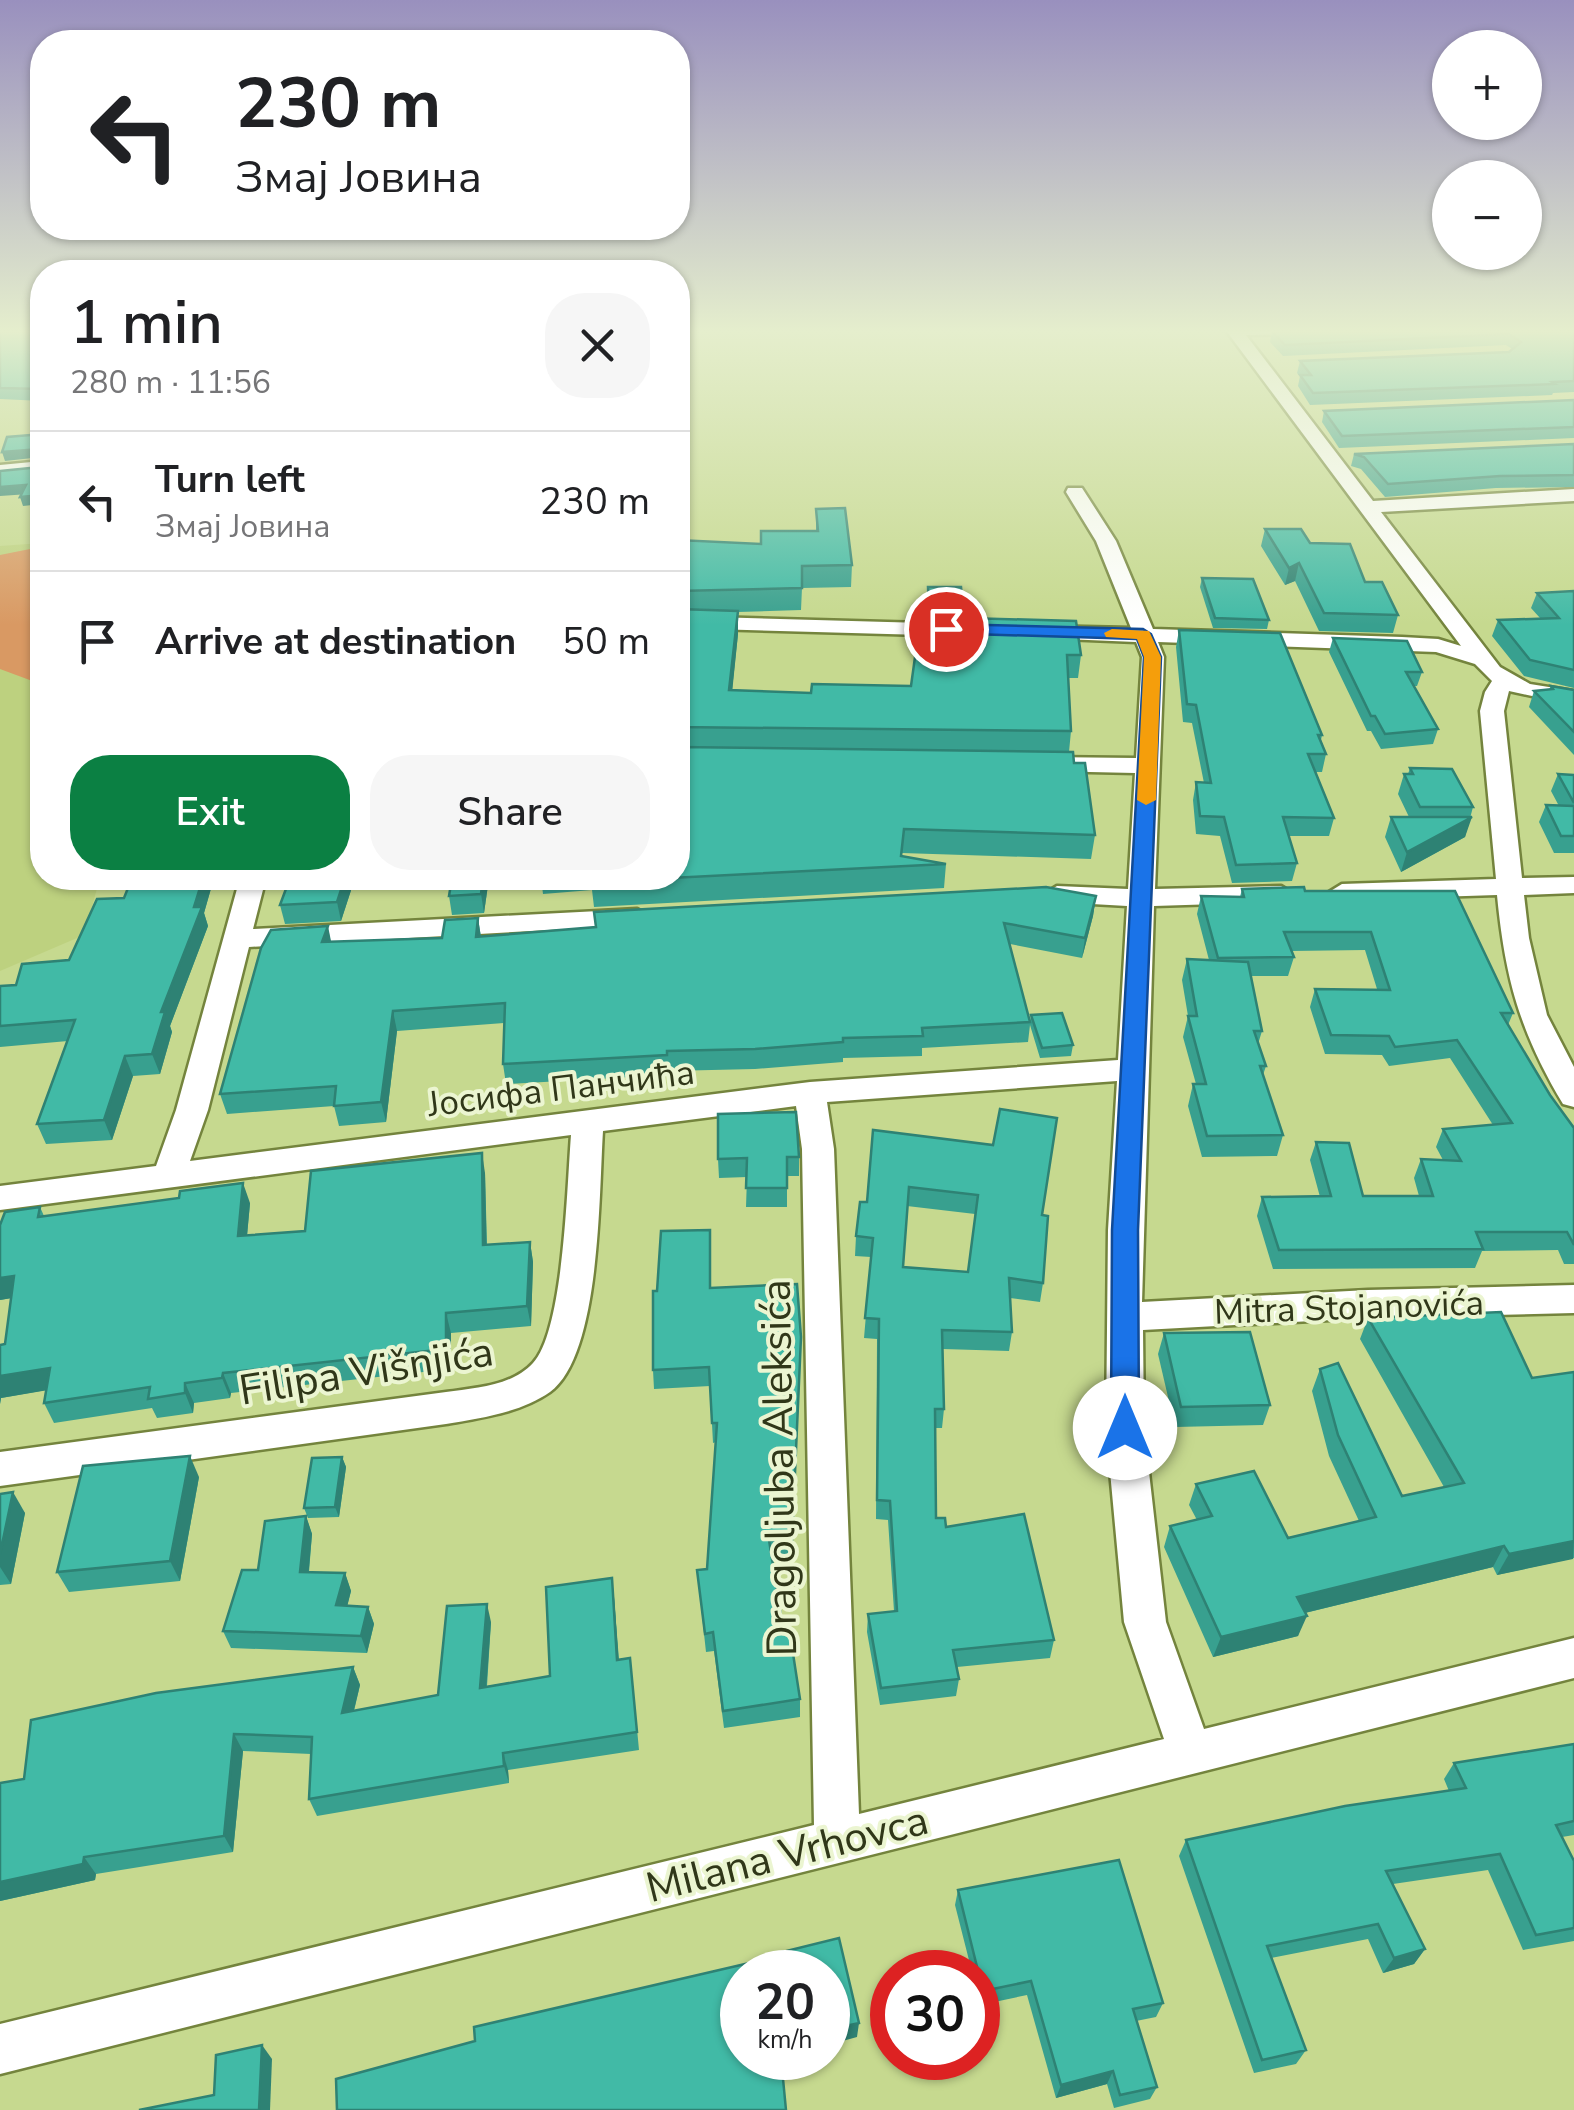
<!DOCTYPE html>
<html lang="en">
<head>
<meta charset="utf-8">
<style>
	body { margin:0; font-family:"Nunito Sans",sans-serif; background:#f6f6f6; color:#202124; height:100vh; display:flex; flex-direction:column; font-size:38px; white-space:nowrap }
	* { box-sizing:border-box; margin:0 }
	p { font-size:32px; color:#757577 }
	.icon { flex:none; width:55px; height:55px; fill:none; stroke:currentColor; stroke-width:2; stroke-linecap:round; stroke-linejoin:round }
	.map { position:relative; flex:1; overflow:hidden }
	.panel { position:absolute; left:30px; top:260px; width:660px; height:630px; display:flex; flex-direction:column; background:#fff; border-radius:40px; box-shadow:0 2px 8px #0004 }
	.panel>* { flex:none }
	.banner { position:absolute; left:30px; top:30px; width:660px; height:210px; border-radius:40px; box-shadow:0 2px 8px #0004; background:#fff; color:#202124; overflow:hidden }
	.tools { position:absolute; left:1432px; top:30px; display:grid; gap:20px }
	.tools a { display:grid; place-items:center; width:110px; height:110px; border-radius:50%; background:#fff; box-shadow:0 2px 8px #0004; font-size:50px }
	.speed { position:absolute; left:720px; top:1950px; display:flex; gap:20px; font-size:50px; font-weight:700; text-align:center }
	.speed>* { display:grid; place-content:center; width:130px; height:130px; border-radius:50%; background:#fff; box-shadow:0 2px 8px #0004; line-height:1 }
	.speed small { font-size:25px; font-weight:400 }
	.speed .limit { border:15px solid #d22; background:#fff; color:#111 }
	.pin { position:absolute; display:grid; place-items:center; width:85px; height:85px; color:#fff; margin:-42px; border:5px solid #fff; border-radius:50%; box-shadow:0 2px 10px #0007 }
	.me { position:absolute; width:110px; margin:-55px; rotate:0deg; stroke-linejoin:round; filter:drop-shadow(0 0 8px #0008) }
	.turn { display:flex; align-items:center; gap:35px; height:210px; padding:0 40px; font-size:45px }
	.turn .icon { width:130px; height:130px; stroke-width:2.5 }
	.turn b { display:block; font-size:70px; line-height:85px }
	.round { display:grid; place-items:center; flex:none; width:105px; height:105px; border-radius:40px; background:#f6f6f6 }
	.summary { display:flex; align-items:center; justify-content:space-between; height:170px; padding:0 40px }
	h1 { font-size:60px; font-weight:600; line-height:75px }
	.action { display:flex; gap:20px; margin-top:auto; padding:20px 40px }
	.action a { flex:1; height:115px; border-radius:40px; background:#0b8043; color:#fff; font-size:40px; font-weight:600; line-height:115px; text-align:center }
	.action a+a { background:#f6f6f6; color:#202124 }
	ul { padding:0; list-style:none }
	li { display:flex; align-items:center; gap:30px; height:140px; padding:0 40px; border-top:2px solid #e0e0e0 }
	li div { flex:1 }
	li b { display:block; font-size:38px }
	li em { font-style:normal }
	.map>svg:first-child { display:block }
	.built { fill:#bdd17f }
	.green { fill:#d99963 }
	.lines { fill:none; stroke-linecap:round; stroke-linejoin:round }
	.street-casing { stroke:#74843d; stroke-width:5 }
	.street { fill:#fff; fill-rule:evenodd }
	.wall { fill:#38a08f; fill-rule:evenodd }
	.shaded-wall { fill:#2e8274 }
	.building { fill:#41baa6; stroke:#2e8274; stroke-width:2.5; fill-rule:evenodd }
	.route { fill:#1a73e8; stroke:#114b97; stroke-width:2.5 }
	.slow { fill:#f59e0b }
	.labels { text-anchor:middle; stroke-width:8; stroke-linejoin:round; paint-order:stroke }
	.street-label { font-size:35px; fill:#303719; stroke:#ebf5d1 }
	.near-street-label { font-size:42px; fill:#303719; stroke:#ebf5d1 }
</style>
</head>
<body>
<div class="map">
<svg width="1574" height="2110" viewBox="0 0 1574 2110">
	<rect width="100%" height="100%" fill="#c6d98f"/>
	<polygon class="built" points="42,543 42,878 100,878 84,935 0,971 0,546"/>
	<polygon class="green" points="30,549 42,549 42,675 35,682 0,669 0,555"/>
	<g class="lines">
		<defs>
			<g id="street">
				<path d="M1225,329H1301L1293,334L1246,335L1373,501L1574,489V501L1381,512L1500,667L1530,684L1574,691V705L1509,691L1504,711L1522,878L1574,877V893L1524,895L1529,938L1547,1015L1574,1067V1107L1563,1104C1520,1032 1505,979 1497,895L1342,900L1329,892L1342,884L1496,879L1480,711L1485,692L1492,681L1475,664L1436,652L1158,642L1164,657L1155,889L1281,886L1294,894L1281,902L1154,906L1142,1302L1368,1290L1574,1285V1313L1368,1318L1143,1330L1144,1428L1166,1622L1204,1729L1574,1638V1678L0,2074V2024L814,1825L802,1149L796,1106L603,1131C599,1192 601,1355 550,1392C520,1413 480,1418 446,1424L0,1486V1452L446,1392C475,1388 512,1386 533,1363C564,1330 567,1184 571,1135L0,1210V1186L156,1166L176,1110L240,878H266L253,929L637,909L651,917L637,925L249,947L208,1110L190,1161L810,1082L1118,1060L1127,906L1057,902L1044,894L1057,886L1128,889L1135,773L1045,771L1033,764L1045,757L1136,758L1142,657L1136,642L1040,638L1029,632L1040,626L1131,628L1096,541L1066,492L1068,488H1082L1116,541L1153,629L1402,637L1438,639L1461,646ZM1117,1081L1108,1230L1106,1428L1124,1622L1164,1739L859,1814L834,1149L827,1102Z"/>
				<polygon points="42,461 42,472 0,477 0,465"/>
				<polygon points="678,616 959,624 970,630 959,636 678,628"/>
			</g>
		</defs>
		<use href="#street" class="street-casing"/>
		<use href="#street" class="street"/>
	</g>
	<g class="wall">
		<polygon points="0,329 42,329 42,401 0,399"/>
		<polygon points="1574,329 1574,392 1553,393 1552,395 1310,405 1298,386 1300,376 1297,373 1300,361 1509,352 1512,349 1506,345 1283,356 1270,342 1272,331"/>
		<polygon points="1574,400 1574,438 1339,448 1322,422 1324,411"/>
		<polygon points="1574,444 1574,487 1496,488 1385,497 1361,469 1351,466 1354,454"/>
		<polygon points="816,509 852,565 851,587 802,588 801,610 738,612 738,634 732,690 811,693 911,686 930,621 930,619 928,619 928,587 963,611 962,618 1081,655 1078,678 1068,678 1071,731 1069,752 1074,763 1095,835 1091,859 902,853 902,856 946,864 944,888 594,907 592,890 543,894 541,878 678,878 678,540 761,544 816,531"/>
		<polygon points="1265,529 1310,543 1398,615 1393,633 1319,631 1295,581 1285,585 1261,546"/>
		<polygon points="1202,578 1269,620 1267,629 1213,628 1200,587"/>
		<polygon points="1574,591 1574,688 1524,676 1492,636 1498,620 1540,618 1531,608 1537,593"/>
		<polygon points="1179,630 1322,735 1321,740 1326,754 1322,772 1316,772 1334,818 1329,836 1289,836 1297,863 1292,881 1232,883 1220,836 1196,834 1193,800 1196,782 1204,783 1192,723 1183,722 1176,647"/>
		<polygon points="1333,638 1422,672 1417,686 1414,686 1438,729 1433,744 1381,749 1371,731 1367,731 1329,652"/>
		<polygon points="1551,686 1574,690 1574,755 1529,707 1534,691 1549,690"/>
		<polygon points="1410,768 1473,807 1465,837 1401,872 1385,837 1391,817 1409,817 1398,794 1404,774 1408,774"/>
		<polygon points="1558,774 1574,775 1574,853 1554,853 1539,822 1546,805 1559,806 1551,791"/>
		<polygon points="132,878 214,878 204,913 208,926 170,1026 172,1032 160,1074 133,1076 112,1140 46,1144 37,1124 68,1041 0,1047 0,986 16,985 69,960 124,898"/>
		<polygon points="355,878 341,921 285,924 280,905"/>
		<polygon points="489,878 484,913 452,915 449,896"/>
		<polygon points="1242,889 1305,891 1513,1013 1508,1025 1550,1095 1574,1128 1574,1264 1564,1264 1558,1250 1482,1251 1475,1268 1273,1269 1257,1216 1262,1197 1320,1197 1310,1160 1316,1142 1363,1196 1419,1196 1414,1178 1421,1159 1443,1160 1436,1147 1443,1129 1493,1125 1450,1058 1389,1066 1382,1055 1325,1054 1310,1007 1315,989 1377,989 1365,950 1291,951 1294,957 1288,976 1251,976 1262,1031 1258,1044 1266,1066 1263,1075 1283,1135 1277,1156 1202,1157 1188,1106 1193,1084 1196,1084 1183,1037 1188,1016 1182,980 1187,959 1209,960 1197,914 1201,896 1240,897"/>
		<polygon points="1096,896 1093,916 1082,958 1010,944 1030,1022 1031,1015 1073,1045 1071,1056 1040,1058 1030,1025 1028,1042 922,1048 922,1056 843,1058 843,1062 755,1069 668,1071 669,1075 506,1084 503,1064 504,1023 397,1031 386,1122 339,1126 334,1106 227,1114 220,1094 331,942 442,938 478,918 481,937"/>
		<path d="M873,1130L1042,1215L1043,1283L1040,1302L1010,1298L1012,1332L1009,1351L943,1349L944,1409L942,1428H935L936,1518L1054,1640L1050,1658L957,1667L959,1679L956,1696L880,1705L867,1632L868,1614L894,1611L888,1520L876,1519L877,1339L864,1338L871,1257L855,1256L856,1236L867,1202ZM907,1206L975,1214L968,1272L903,1267Z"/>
		<polygon points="799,1157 799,1176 787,1176 787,1207 746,1207 747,1177 719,1178 718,1159"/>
		<polygon points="485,1173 487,1245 530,1242 533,1262 531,1326 451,1333 451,1369 231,1393 230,1398 194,1403 193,1413 157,1418 152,1408 54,1423 44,1403 46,1390 1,1398 0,1404 0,1345 5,1344 11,1298 0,1300 40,1207 44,1216 250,1203 247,1236 305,1231"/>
		<polygon points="711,1250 711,1288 797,1284 792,1560 772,1559 784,1634 800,1699 800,1717 724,1728 714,1651 706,1652 697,1570 707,1569 716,1442 713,1443 710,1386 654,1389 653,1370 657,1291"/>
		<polygon points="1368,1318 1532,1378 1574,1372 1574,1558 1497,1575 1493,1567 1305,1613 1298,1636 1213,1657 1164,1547 1170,1526 1197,1520 1189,1505 1196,1484 1288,1538 1359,1521 1329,1456 1312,1391 1320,1369 1402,1496 1444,1487 1360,1339"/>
		<polygon points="1164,1333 1270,1405 1263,1425 1175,1427 1158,1354"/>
		<polygon points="342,1457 346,1467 339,1517 308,1518 304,1508"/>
		<polygon points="199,1477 180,1581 69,1592 57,1572"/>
		<polygon points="0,1494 25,1513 11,1584 0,1585"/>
		<polygon points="306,1516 312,1534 309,1572 345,1573 351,1591 347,1606 368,1607 374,1624 367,1653 231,1648 223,1631 258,1570"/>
		<polygon points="614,1597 619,1660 632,1676 639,1750 508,1770 509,1783 317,1816 309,1799 311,1754 243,1751 233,1852 96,1874 95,1880 0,1901 0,1783 24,1779 353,1667 360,1685 354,1711 438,1695 491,1622 487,1686 550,1676"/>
		<polygon points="1574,1744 1574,1835 1562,1837 1574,1861 1574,1941 1523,1950 1488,1870 1393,1884 1425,1949 1414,1964 1383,1973 1368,1939 1271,1958 1306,2050 1296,2064 1254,2073 1179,1856 1186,1840 1449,1791 1444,1779 1454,1763"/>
		<polygon points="958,1890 1163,2003 1156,2017 1136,2021 1157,2087 1150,2099 1114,2108 1107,2084 1056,2098 1027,1995 980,2005 978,1996 978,1972 972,1972 955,1905"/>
	</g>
	<g class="shaded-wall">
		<polygon points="39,449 42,457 5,461 2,452"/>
		<polygon points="26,485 29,494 0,496 0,487"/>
		<polygon points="42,495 42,504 23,506 20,497"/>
		<polygon points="1299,563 1295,581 1285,585 1289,568"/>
		<polygon points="738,611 738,634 730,713 729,690"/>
		<polygon points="1472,817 1465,837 1401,872 1407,852"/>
		<polygon points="203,878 214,878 204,913 208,926 170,1026 172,1032 160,1074 152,1054 161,1012"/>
		<polygon points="345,878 355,878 341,921 337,902"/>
		<polygon points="483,878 489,878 484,913 481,894"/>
		<polygon points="1096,896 1093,916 1082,958 1085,938"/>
		<polygon points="478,918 481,938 476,937"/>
		<polygon points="328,926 332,946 322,942"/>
		<polygon points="393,1011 397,1031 386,1122 381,1102"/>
		<polygon points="125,1056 133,1076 112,1140 104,1120"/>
		<polygon points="482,1153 485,1173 487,1266 483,1245"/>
		<polygon points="243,1183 250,1203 245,1257 238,1236"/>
		<polygon points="530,1242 533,1262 531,1326 527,1306"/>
		<polygon points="14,1276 24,1296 0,1300 0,1278"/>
		<polygon points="446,1313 451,1333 451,1369 446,1349"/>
		<polygon points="50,1368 60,1388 1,1398 0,1404 0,1376"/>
		<polygon points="223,1373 231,1393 230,1398 222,1378"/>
		<polygon points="185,1383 194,1403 193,1413 185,1393"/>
		<polygon points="190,1456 199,1477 180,1581 170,1561"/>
		<polygon points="342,1457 346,1467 339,1517 335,1507"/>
		<polygon points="13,1492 25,1513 11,1584 0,1567 0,1554"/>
		<polygon points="306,1516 312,1534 307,1590 300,1572"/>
		<polygon points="1574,1541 1573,1559 1497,1575 1509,1554"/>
		<polygon points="1504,1546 1493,1567 1288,1617 1297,1597"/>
		<polygon points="345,1573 351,1591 343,1623 336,1605"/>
		<polygon points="612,1578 614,1597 620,1678 617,1660"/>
		<polygon points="487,1604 491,1622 485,1705 480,1688"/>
		<polygon points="368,1607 374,1624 367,1653 361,1636"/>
		<polygon points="1307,1616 1298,1636 1213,1657 1221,1637"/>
		<polygon points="353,1667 360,1685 349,1730 342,1713"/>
		<polygon points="234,1734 243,1751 233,1852 224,1836"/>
		<polygon points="503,1753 508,1770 509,1783 504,1766"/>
		<polygon points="84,1857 96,1874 95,1880 0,1901 0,1882"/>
		<polygon points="1425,1949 1414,1964 1383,1973 1394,1958"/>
		<polygon points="859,2023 857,2037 828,2045 828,2030"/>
		<polygon points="262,2045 272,2059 270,2110 259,2110"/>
		<polygon points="1113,2071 1107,2084 1056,2098 1061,2085"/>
	</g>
	<g class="building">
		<polygon points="0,329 42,329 42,389 0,388"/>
		<polygon points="1280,329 1574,329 1574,381 1552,382 1555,384 1313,393 1300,375 1311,375 1300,361 1509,352 1521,342 1509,334 1285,345 1272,331"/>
		<polygon points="1574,400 1574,427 1342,436 1324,411"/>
		<polygon points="42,434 42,462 39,449 2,452 7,437"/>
		<polygon points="1574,444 1574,475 1500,476 1388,484 1364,457 1354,454"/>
		<polygon points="42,464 42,495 20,497 26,485 0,487 0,471 40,467"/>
		<polygon points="845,508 852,565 802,566 802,588 678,591 678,540 761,544 761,531 818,531 816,509"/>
		<polygon points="1265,529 1301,529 1310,543 1350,544 1365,582 1382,582 1398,615 1324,613 1299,563 1289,568"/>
		<polygon points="1202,578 1253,579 1269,620 1215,618"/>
		<polygon points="928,587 961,587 963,611 929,610"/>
		<polygon points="1574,591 1574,670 1530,660 1498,620 1559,618 1537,593"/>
		<polygon points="678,609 738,611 729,690 811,693 812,684 911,686 920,621 930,622 930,617 1076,621 1081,655 1067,655 1071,731 678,727"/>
		<polygon points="1179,630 1280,633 1322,735 1318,735 1326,754 1308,754 1334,818 1283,817 1297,863 1236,865 1224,817 1200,816 1196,782 1211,783 1196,705 1187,704"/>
		<polygon points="1333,638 1407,641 1422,672 1406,672 1438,729 1385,734 1375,716 1371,716"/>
		<polygon points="1551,686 1574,690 1574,732 1534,691 1553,689"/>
		<polygon points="678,747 1073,752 1074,763 1085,763 1095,835 904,829 901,856 946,864 592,882 591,878 678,878"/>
		<polygon points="1410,768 1452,769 1473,807 1420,807 1404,774 1413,774"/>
		<polygon points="1558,774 1574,775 1574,803"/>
		<polygon points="1546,805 1574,806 1574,836 1561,836"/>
		<polygon points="1391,817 1472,817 1407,852"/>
		<polygon points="132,878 203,878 194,907 202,907 161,1012 165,1012 152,1054 125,1056 104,1120 37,1124 75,1020 0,1026 0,986 16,985 22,964 69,960 97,899 124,898"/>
		<polygon points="290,878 345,878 337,902 280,905"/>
		<polygon points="452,878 483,878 481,894 449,896"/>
		<polygon points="1046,887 1096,896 1085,938 1004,923 1030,1022 922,1028 923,1036 843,1038 843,1042 755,1049 667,1051 667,1055 503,1064 505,1003 393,1011 381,1102 334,1106 336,1086 220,1094 261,948 271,930 328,926 322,942 442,938 445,920 478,918 476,937 596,927 594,912"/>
		<polygon points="1304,887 1305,891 1455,891 1513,1013 1501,1013 1550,1095 1574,1128 1574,1245 1567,1232 1476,1232 1483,1249 1279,1250 1262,1197 1331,1196 1316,1142 1349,1143 1363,1196 1433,1196 1421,1159 1461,1161 1443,1129 1512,1123 1457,1040 1395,1047 1389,1036 1331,1035 1315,989 1390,990 1371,932 1284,932 1294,957 1218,958 1201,896 1244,897 1242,889"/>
		<polygon points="1187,959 1248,962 1262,1031 1254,1031 1266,1066 1260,1066 1283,1135 1207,1136 1193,1084 1206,1084 1188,1016 1197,1016"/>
		<polygon points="1062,1013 1073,1045 1042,1048 1031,1015"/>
		<path d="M1000,1109L1057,1118L1042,1215L1048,1216L1043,1283L1009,1278L1012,1332L942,1330L944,1409H935L936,1518H945L946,1527L1024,1514L1054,1640L953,1650L959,1679L881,1688L868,1614L897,1611L890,1501L877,1500L879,1319L865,1318L873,1238L856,1236L860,1202H867L873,1130L993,1145ZM909,1187L978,1195L968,1272L903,1267Z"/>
		<polygon points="796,1112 799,1157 787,1157 787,1188 746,1188 747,1158 718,1159 718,1114"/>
		<polygon points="482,1153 483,1245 530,1242 527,1306 446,1313 446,1349 223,1373 222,1378 185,1383 185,1393 148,1399 150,1387 44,1403 50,1368 0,1376 0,1345 5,1344 14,1276 0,1278 0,1225 5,1212 40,1207 38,1217 179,1198 180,1191 243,1183 238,1236 305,1231 311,1171"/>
		<polygon points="710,1230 710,1288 797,1284 801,1337 792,1541 769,1540 784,1634 790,1634 800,1699 723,1711 713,1632 705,1634 697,1570 707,1569 717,1423 712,1423 709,1367 653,1370 653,1291 657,1291 661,1231"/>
		<polygon points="1501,1312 1532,1378 1574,1372 1574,1541 1509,1554 1504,1546 1297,1597 1307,1616 1221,1637 1170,1526 1212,1516 1196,1484 1254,1471 1288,1538 1376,1517 1338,1435 1320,1369 1338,1363 1402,1496 1464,1483 1368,1318"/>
		<polygon points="1250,1332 1270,1405 1181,1407 1164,1333"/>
		<polygon points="190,1456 170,1561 57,1572 83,1466"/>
		<polygon points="342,1457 335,1507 304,1508 312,1458"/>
		<polygon points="13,1492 0,1554 0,1494"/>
		<polygon points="306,1516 300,1572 345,1573 336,1605 368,1607 361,1636 223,1631 242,1570 258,1570 265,1521"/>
		<polygon points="612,1578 617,1660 630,1658 637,1732 503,1753 504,1766 309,1799 312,1737 234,1734 224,1836 84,1857 83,1864 0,1882 0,1783 24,1779 31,1720 156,1693 353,1667 342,1713 438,1695 447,1606 487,1604 480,1688 550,1676 546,1587"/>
		<polygon points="1574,1744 1574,1821 1556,1825 1574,1861 1574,1928 1536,1935 1500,1854 1386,1871 1425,1949 1394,1958 1378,1924 1267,1946 1306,2050 1262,2060 1186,1840 1345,1806 1466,1788 1454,1763"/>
		<polygon points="1119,1860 1163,2003 1133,2009 1157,2087 1120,2095 1113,2071 1061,2085 1031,1981 983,1991 958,1890"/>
		<polygon points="839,1938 859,2023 828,2030 828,1972 742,1972 742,2058 781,2058 786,2110 337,2110 336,2079 475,2041 474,2027 758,1961 758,1958"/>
		<polygon points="262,2045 259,2110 139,2110 214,2095 216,2055"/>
	</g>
	<linearGradient id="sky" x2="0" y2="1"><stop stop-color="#9990be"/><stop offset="0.53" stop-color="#e5eecd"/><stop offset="1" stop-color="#e5eecd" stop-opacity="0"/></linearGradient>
	<rect width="1574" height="625" fill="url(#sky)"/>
	<polygon class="route" points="946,624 1143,629 1151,634 1161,657 1138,1230 1139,1428 1135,1437 1125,1440 1115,1437 1111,1428 1112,1230 1144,657 1137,639 940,633 940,626"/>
	<polygon class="slow" points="1112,629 1149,631 1161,657 1156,800 1146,805 1137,800 1144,657 1137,639 1106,637 1104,633"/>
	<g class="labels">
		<g class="street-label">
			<text transform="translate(561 1088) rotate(-7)" y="12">Јосифа Панчића</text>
			<text transform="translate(1349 1307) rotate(-2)" y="12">Mitra Stojanovića</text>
		</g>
		<g class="near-street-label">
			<text transform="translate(366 1370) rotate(-9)" y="15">Filipa Višnjića</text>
			<text transform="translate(778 1468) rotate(-91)" y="15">Dragoljuba Aleksića</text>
			<text transform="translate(787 1853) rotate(-14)" y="15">Milana Vrhovca</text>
		</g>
	</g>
</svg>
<div class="tools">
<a>+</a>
<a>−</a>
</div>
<div class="speed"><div>20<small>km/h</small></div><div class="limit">30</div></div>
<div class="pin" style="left:946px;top:629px;background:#d93025"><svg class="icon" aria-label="arrive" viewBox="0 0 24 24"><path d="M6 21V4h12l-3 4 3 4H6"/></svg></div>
<svg class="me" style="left:1125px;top:1428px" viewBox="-20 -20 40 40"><circle r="19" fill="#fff"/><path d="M0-13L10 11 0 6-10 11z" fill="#1a73e8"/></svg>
<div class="banner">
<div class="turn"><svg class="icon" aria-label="left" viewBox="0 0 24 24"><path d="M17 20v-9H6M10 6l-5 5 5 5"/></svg><div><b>230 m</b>Змај Јовина</div></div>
</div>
<section class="panel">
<div class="summary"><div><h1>1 min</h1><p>280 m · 11:56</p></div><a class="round"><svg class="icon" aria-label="close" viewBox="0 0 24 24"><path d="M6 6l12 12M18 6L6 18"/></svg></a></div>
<ul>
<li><svg class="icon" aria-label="left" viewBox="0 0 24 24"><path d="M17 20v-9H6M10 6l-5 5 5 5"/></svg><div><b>Turn left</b><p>Змај Јовина</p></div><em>230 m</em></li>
<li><svg class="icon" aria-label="arrive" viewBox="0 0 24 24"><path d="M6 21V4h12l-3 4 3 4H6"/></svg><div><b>Arrive at destination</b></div><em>50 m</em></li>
</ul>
<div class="action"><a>Exit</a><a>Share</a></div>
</section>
</div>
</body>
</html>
